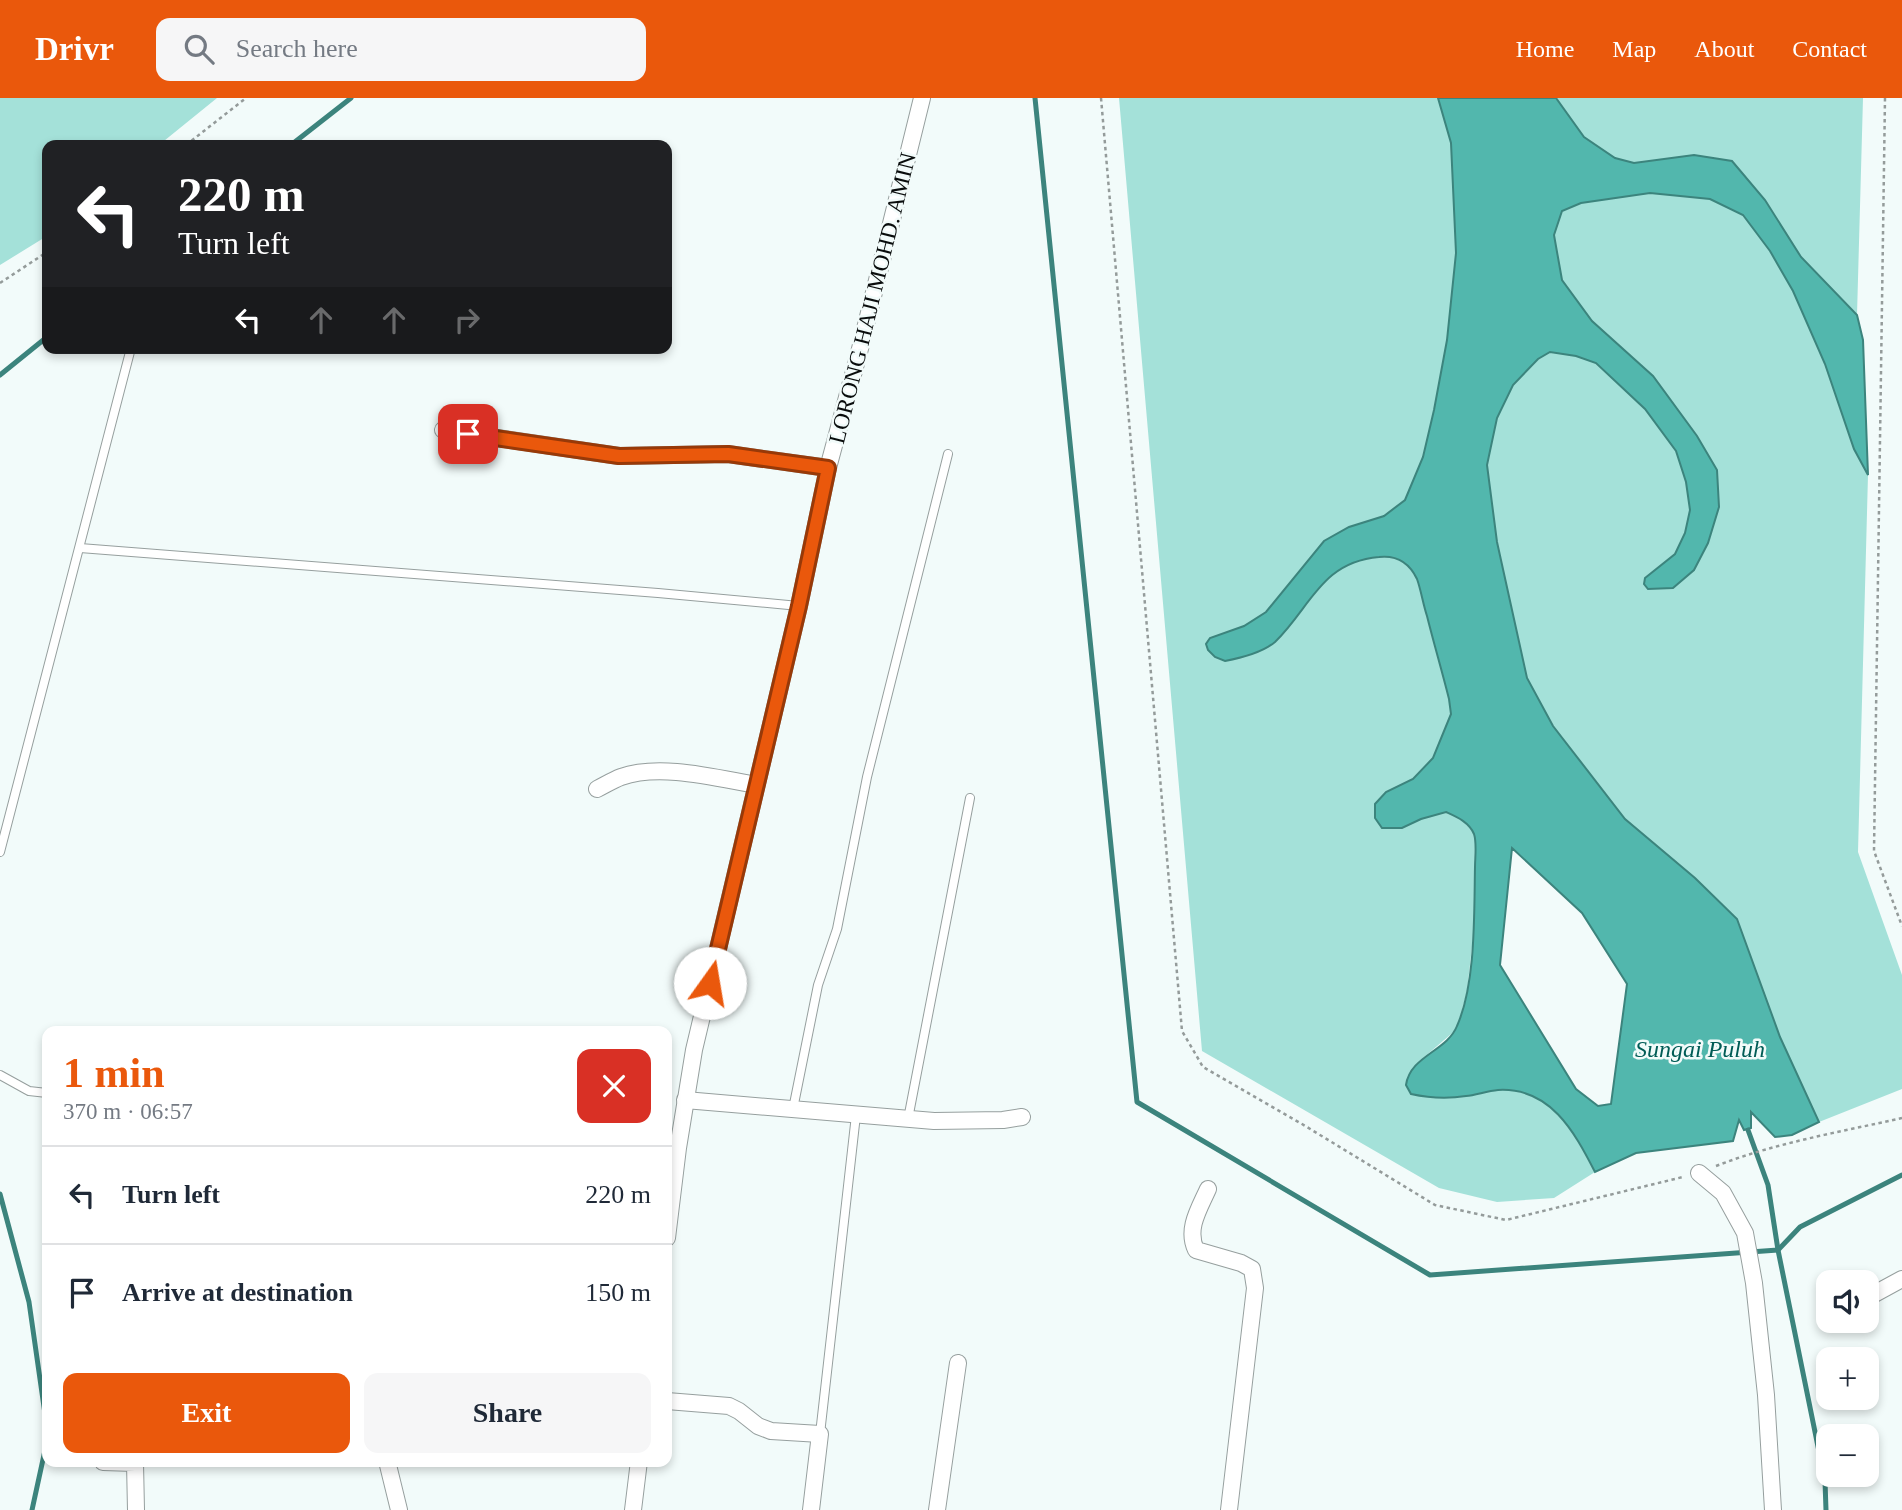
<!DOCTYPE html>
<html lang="en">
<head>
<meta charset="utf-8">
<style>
	body { margin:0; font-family:"Times New Roman",serif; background:#f6f6f7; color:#1f2937; height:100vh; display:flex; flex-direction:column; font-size:26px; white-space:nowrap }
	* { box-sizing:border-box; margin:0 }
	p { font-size:23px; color:#747a83 }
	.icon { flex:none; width:38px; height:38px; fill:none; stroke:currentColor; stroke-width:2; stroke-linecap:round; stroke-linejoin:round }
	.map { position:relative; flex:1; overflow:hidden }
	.details { position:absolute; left:42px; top:928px; width:630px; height:441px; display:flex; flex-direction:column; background:#fff; border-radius:14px; box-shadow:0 4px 10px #0003 }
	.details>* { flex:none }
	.top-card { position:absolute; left:42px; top:42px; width:630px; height:214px; border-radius:14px; box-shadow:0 4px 10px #0003; background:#202124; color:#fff; overflow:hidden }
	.controls { position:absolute; left:1816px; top:1172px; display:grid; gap:14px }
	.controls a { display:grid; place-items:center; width:63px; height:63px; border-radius:14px; background:#fff; box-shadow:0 4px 10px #0003; font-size:35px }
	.pin { position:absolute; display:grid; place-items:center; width:60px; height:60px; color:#fff; margin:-30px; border-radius:14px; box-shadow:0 4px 10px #0006 }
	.me { position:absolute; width:77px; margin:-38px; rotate:13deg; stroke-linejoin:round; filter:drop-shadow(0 0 5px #0008) }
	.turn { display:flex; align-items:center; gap:24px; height:147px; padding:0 21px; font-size:32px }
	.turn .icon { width:91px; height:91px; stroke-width:2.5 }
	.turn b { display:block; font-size:49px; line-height:60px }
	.lanes { display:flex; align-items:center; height:66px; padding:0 21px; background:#0003; justify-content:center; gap:35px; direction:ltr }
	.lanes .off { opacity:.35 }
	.round { display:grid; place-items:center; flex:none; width:74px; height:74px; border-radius:14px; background:#f6f6f7 }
	.head { display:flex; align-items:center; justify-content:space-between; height:119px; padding:0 21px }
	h1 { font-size:42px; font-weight:600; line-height:52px; color:#ea580c }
	.cta { display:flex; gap:14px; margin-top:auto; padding:14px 21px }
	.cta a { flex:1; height:80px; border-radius:14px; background:#ea580c; color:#fff; font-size:28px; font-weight:600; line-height:80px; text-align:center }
	.cta a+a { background:#f6f6f7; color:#1f2937 }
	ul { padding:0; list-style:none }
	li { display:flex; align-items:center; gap:21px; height:98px; padding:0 21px; border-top:2px solid #e0e1e3 }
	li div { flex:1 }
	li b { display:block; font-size:26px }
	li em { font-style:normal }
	header { display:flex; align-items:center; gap:42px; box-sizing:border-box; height:98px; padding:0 35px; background:#ea580c; color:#fff }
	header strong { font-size:33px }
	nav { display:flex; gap:38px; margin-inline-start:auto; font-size:24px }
	.search { width:490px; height:63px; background:#f6f6f7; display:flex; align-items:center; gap:18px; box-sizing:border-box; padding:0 24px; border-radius:14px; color:#747a83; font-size:26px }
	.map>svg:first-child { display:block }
	.green { fill:#a4e1d9 }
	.water { fill:#52b7ad; stroke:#3c847d; stroke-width:2; fill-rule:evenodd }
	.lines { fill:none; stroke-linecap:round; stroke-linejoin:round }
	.stream { stroke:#3c847d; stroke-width:5 }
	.service-casing { stroke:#969f9e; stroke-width:10 }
	.minor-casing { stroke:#969f9e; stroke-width:18 }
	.path { stroke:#949b9a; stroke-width:2.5; stroke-dasharray:3.5 3.5; stroke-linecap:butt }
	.service { stroke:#fff; stroke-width:8 }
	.minor { stroke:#fff; stroke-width:16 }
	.route-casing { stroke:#983908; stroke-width:18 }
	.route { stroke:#ea580c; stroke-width:12 }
	.labels { text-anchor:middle; stroke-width:5; stroke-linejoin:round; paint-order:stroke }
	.street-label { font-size:23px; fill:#090c0c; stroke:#f2fbfa }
	.water-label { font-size:24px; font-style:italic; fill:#005c56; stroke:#f2fbfa }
</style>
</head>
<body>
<header>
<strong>Drivr</strong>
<div class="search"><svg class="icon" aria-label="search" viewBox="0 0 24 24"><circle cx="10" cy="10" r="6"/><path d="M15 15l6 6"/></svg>Search here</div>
<nav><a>Home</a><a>Map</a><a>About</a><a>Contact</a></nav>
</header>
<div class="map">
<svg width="1902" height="1412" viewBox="0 0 1902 1412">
	<rect width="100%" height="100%" fill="#f2fbfa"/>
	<g class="green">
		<polygon points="0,0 217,0 159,47 47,47 47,138 0,167"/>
		<path d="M1119,0H1438L1451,45L1456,155L1447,242L1434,312L1423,359L1405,402L1384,418L1349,429L1324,443L1266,514L1244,528L1210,540L1208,552L1225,563C1240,558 1264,554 1275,543C1291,528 1300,508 1315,493C1339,466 1370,452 1405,463L1417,481L1449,601L1451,616L1433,660L1413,681L1386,694L1375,720L1382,730H1402L1421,721L1446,714L1466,724L1475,738L1474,831L1467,893L1457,931L1423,960L1431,1000C1442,999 1453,1000 1464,998C1475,997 1486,993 1497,992C1549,988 1574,1033 1595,1074L1554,1100L1497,1104L1439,1090L1202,953Z"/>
		<polygon points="1556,0 1863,0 1857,217 1801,160 1765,102 1694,57 1634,65 1615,60 1584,39"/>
		<polygon points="1650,95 1710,101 1743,117 1770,153 1793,193 1825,266 1854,351 1868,377 1858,754 1902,877 1902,991 1819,1024 1780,939 1737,821 1695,780 1625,721 1553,628 1527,580 1497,444 1487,367 1497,320 1513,287 1538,261 1550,254 1576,258 1596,265 1645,311 1676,353 1686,384 1690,412 1685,435 1675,456 1645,480 1708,445 1653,278 1592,223 1562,182 1554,137 1562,113 1581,105"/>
	</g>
	<path class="water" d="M1438,0H1556L1584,39L1615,60L1634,65L1694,57L1732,63L1765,102L1801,159L1857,217L1863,242L1868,377L1854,351L1825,266L1793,193L1770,153L1743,117L1710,101L1650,95L1581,105L1562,113L1554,137L1562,182L1592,223L1653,278L1697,338L1717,372L1719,409L1708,445L1694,472L1673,490L1648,491L1644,486L1645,480L1675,456L1685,435L1690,412L1686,384L1676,353L1645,311L1596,265L1576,258L1550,254L1538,261L1513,287L1497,320L1487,367L1497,444L1527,580L1553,628L1625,721L1695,780L1737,821L1780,939L1819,1024L1792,1037L1775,1039L1751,1014V1030L1744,1032L1739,1022L1733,1043L1636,1055L1595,1074C1574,1033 1550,989 1498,992C1487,993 1476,997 1466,998C1447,1001 1429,1000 1411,996L1406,987C1410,958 1447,953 1457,928C1476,885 1474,816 1475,769C1475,759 1477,745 1474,736C1469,724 1457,719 1446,714L1421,721L1402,730H1382L1375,720V706L1386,694L1413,681L1433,660L1451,616L1449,601C1442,573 1434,546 1427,518C1423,506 1421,492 1417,481C1409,464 1397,457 1379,459C1321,464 1311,509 1275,544C1262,555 1241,560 1225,563L1215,559L1208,552L1206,546L1210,540L1244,528L1266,514L1324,443L1349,429L1384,418L1405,402L1423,359L1434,312L1447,242L1456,155L1451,45ZM1512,750L1582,815L1627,886L1611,1006L1598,1008L1576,991L1500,867Z"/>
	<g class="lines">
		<g class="stream">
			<polyline points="1035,0 1137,1004 1430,1177 1778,1152 1800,1129 1902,1077"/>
			<polyline points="291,47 351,0"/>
			<polyline points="0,277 47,239"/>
			<polyline points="1748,1032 1768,1087 1778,1152 1825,1383 1826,1412"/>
			<polyline points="0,1096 29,1204 47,1330"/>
			<polyline points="32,1412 47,1343"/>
		</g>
		<defs>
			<g id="service">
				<polyline points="80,450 658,495 799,508"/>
				<polyline points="0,754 131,250"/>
				<polyline points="0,977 29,993 47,995"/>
				<polyline points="793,1011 818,887 837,831 867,679 948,356"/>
				<polyline points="908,1021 970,700"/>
				<polyline points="820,1336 856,1017"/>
			</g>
			<g id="minor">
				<polyline points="443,332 619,358 728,356 828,370"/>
				<path d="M597,691C605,687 613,682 621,679C660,665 716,680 756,687"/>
				<polyline points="685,1002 934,1023 1003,1022 1022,1019"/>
				<polyline points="1699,1075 1723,1095 1745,1135 1754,1185 1766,1297 1773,1412"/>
				<path d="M1208,1091C1199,1111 1186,1131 1196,1152L1241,1165L1252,1171L1255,1190L1229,1412"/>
				<polyline points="667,1140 678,1050 694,952 799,508 828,370 861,247 922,0"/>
				<polyline points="1867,1200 1902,1181"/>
				<polyline points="667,1303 729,1308 739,1313 758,1328 771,1333 820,1336 811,1412"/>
				<polyline points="387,1363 399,1412"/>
				<polyline points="103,1364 135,1365 136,1412"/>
				<polyline points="633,1412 639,1363"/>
				<polyline points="937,1412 958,1265"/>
			</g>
		</defs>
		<use href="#service" class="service-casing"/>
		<use href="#minor" class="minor-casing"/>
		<g class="path">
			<polyline points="1101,0 1182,933 1203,969 1302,1026 1435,1107 1506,1122 1683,1079"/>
			<polyline points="1885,0 1874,753 1902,828"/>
			<polyline points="186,47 246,0"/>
			<polyline points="0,185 47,154"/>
			<path d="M1716,1068C1775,1045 1840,1034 1902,1020"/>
		</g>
		<use href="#service" class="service"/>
		<use href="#minor" class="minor"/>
	</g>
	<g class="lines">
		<defs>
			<polyline id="route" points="468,336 619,358 728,356 828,370 799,508 710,885"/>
		</defs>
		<use href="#route" class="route-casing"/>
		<use href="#route" class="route"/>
	</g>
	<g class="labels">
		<g class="street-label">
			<text transform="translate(872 200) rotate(-76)" y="8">LORONG HAJI MOHD. AMIN</text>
		</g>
		<g class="water-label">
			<text x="1700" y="959">Sungai Puluh</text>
		</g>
	</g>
</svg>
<div class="controls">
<a><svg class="icon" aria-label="sound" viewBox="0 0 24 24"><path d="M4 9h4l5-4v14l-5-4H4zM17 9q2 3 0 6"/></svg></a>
<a>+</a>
<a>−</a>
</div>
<div class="pin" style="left:468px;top:336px;background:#d93025"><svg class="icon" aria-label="arrive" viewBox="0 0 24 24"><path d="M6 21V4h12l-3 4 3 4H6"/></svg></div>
<svg class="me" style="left:710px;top:885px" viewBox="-20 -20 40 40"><circle r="19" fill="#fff"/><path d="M0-13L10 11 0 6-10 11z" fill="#ea580c"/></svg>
<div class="top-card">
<div class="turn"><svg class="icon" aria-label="left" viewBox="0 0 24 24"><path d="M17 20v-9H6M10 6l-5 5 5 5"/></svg><div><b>220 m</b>Turn left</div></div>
<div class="lanes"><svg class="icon" aria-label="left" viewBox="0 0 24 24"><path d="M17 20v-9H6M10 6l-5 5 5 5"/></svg><svg class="icon off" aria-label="ahead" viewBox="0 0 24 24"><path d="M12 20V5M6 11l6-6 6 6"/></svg><svg class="icon off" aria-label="ahead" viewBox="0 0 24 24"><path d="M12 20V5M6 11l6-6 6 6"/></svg><svg class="icon off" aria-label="right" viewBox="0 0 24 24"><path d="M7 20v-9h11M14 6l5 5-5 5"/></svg></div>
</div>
<section class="details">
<div class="head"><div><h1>1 min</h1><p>370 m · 06:57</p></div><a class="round" style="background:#d93025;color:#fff"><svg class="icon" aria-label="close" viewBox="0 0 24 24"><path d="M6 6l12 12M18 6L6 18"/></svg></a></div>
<ul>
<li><svg class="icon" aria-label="left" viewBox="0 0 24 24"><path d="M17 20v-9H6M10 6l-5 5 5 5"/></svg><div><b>Turn left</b></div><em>220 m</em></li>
<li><svg class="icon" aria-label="arrive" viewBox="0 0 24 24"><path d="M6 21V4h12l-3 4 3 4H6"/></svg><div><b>Arrive at destination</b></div><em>150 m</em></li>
</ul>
<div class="cta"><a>Exit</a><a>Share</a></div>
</section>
</div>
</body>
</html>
